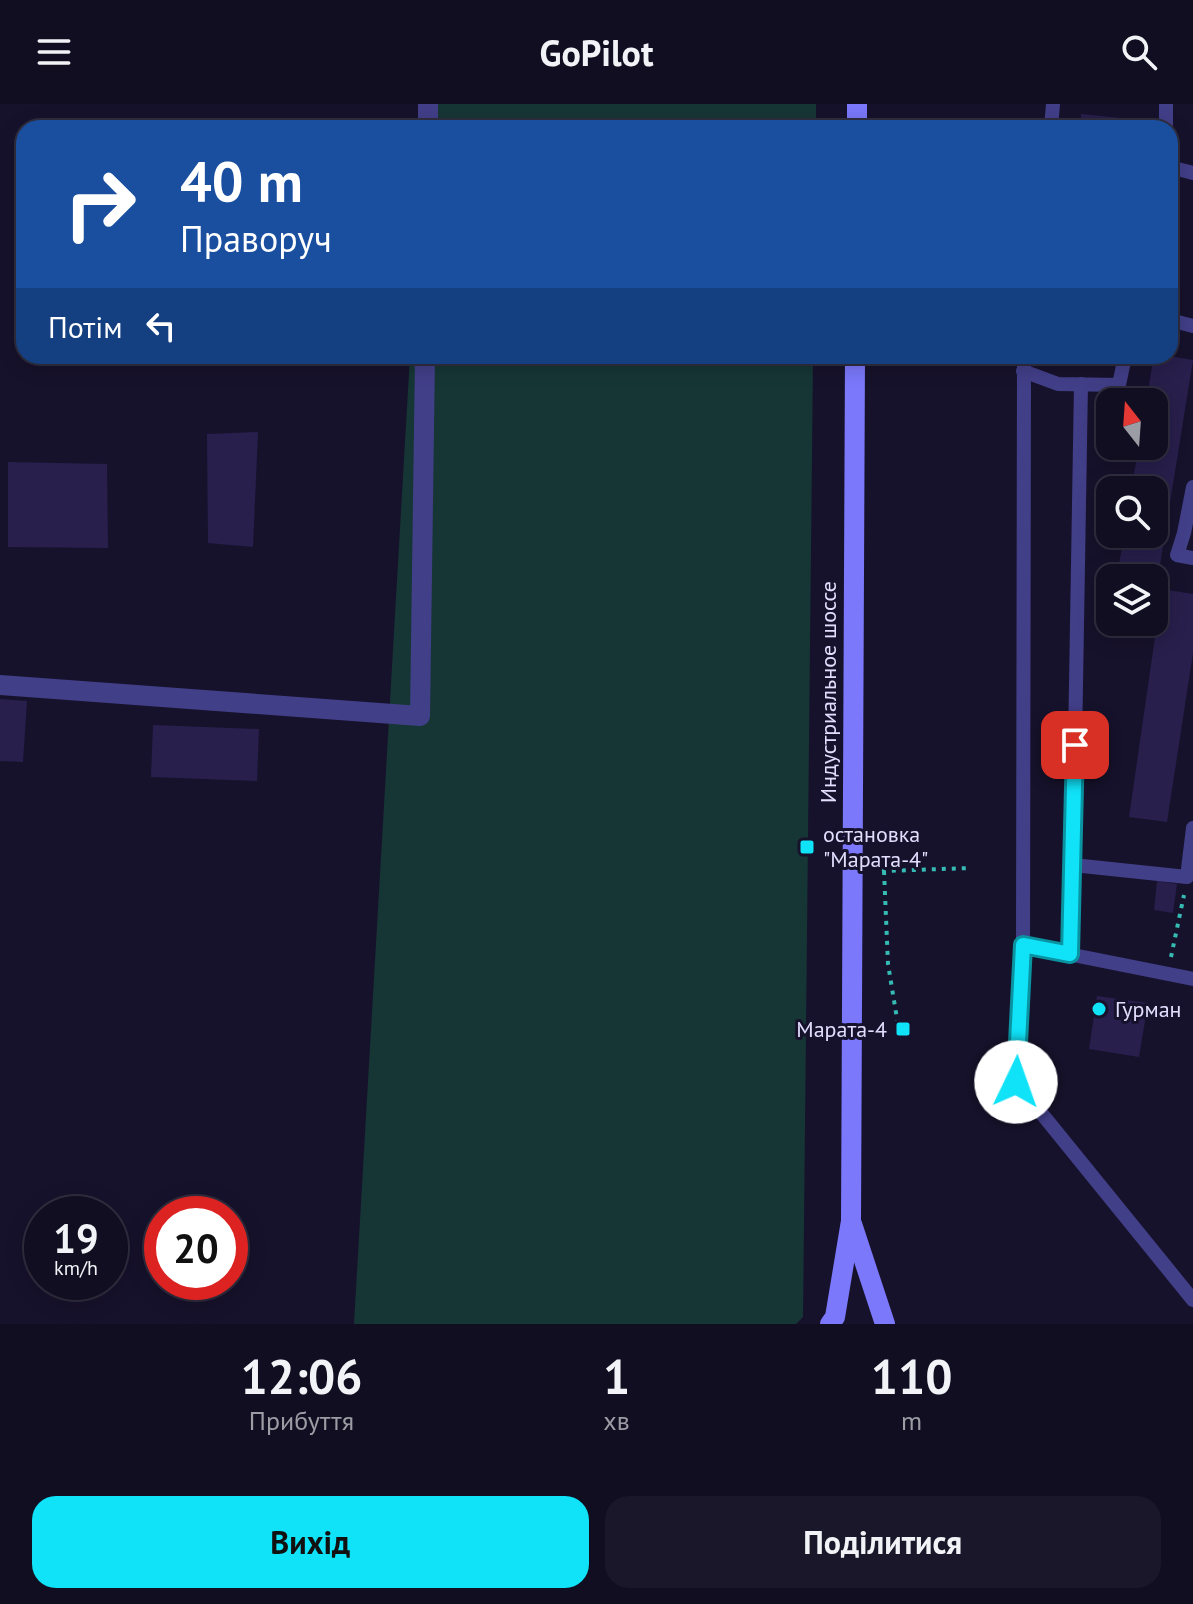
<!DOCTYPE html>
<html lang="uk">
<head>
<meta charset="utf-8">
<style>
	body { margin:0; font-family:"PT Sans",sans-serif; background:#1a172a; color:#f1f3f6; height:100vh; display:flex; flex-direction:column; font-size:30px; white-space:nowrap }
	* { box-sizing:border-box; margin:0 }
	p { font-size:26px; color:#9c9ca5 }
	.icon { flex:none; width:44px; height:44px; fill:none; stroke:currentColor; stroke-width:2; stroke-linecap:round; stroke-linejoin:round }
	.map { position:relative; height:1220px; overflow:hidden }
	.drawer { display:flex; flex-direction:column; background:#110e21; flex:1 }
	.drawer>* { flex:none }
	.top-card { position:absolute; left:16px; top:16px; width:1162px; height:244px; border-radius:24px; box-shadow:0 4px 20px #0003,0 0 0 2px #302e3f; background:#1a4fa0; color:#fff; overflow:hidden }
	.needle { width:52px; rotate:343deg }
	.tools { position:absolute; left:1096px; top:284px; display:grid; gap:16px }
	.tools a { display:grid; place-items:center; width:72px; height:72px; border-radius:16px; background:#110e21; box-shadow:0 4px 20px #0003,0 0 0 2px #302e3f; font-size:40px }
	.speed { position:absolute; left:24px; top:1092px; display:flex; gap:16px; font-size:40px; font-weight:700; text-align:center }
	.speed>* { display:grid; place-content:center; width:104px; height:104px; border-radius:50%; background:#110e21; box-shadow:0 4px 20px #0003,0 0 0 2px #302e3f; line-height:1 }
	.speed small { font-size:20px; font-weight:400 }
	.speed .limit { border:12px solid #d22; background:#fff; color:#111 }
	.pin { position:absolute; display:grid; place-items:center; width:68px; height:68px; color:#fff; margin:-34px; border-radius:16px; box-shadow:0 4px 12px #0006 }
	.me { position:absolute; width:88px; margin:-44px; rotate:3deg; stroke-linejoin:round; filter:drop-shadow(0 0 6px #0008) }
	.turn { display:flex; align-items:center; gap:28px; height:168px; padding:0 32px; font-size:36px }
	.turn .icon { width:104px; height:104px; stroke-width:2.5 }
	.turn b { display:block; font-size:56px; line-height:68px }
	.then { display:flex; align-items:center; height:76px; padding:0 32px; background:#0003; gap:16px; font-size:30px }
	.eta { display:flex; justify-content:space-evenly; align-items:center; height:136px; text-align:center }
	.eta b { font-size:48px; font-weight:600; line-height:56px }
	.action { display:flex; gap:16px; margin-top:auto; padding:16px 32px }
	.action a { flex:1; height:92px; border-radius:24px; background:#10e2f8; color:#111; font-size:32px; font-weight:600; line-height:92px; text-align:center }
	.action a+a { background:#1a172a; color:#f1f3f6 }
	header { display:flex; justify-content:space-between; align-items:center; height:104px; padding:0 32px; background:#110e21; font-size:36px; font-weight:600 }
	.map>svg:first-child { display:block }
	.green { fill:#163635 }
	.building { fill:#281f4c }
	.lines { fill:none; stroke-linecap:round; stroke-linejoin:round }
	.path { stroke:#35bbb3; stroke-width:4; stroke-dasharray:4 6; stroke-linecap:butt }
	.lane { stroke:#423f89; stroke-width:14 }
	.street { stroke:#423f89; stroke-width:20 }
	.secondary { stroke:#7b78fb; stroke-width:20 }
	.route-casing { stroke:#0a93a1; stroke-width:20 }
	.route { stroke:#10e2f8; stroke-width:14 }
	.poi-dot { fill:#10e2f8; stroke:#17122c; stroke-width:3 }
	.labels { text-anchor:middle; stroke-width:6; stroke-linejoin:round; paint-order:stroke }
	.street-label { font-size:22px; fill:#e2defe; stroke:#17122c }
	.poi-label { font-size:22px; fill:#e2defe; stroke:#17122c; text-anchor:start }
</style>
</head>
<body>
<header><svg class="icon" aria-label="menu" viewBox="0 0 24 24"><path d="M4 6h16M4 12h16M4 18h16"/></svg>GoPilot<svg class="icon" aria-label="search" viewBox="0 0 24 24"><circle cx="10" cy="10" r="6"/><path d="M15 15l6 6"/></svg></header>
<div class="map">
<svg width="1193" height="1220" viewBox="0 0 1193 1220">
	<rect width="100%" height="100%" fill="#17122c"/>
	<g class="green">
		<polygon points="425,0 816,0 816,24 423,24"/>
		<polygon points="410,252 813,252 803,1213 796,1220 354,1220"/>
	</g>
	<g class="building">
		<polygon points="1081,10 1122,14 1121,24 1080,24"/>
		<polygon points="1154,252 1169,252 1193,256 1158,473 1118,467 1124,430 1154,430 1154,386 1131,386 1139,342 1154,342 1154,298 1146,298"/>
		<polygon points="258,328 253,443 208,439 207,330"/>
		<polygon points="8,358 107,360 108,444 8,443"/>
		<polygon points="1162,485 1193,490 1193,549 1167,718 1129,713"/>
		<polygon points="0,595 27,597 23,658 0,657"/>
		<polygon points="153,621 259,625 257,677 151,673"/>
		<polygon points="1157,777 1177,780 1173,809 1154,806"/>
		<polygon points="1097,892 1148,899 1139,953 1089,945"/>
	</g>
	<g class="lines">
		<g class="path">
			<polyline points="882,755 884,767 970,764"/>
			<polyline points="884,767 888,860 898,921"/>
			<polyline points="1171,853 1184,791"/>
		</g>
		<g class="lane">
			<polyline points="1051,24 1053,0"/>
			<polyline points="1166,24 1166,0"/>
			<polyline points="1170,63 1193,69"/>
			<polyline points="1170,216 1193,222"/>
			<polyline points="1024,252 1023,841 1016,978 1193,1196"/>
			<polyline points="1023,267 1058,280 1119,281 1125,252"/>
			<polyline points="1081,280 1073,761 1187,773 1193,724"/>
			<polyline points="1193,383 1184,429 1177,451 1193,454"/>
			<polyline points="1023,841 1193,875"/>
			<polyline points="1070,850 1073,761"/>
		</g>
		<g class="street">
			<polyline points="428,24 428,0"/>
			<polyline points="0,581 420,612 425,252"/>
		</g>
		<g class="secondary">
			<polyline points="857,24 857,0"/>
			<polyline points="852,1120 885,1220"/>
			<polyline points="830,1220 835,1213 851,1117 855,252"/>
		</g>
	</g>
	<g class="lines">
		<defs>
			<polyline id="route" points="1016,978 1023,841 1070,850 1075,641"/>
		</defs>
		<use href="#route" class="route-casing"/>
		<use href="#route" class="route"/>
	</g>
	<g class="poi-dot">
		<rect x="799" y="735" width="16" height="16" rx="4"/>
		<circle cx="1099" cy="905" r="8"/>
		<rect x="895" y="917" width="16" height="16" rx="4"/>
	</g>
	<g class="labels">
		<g class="street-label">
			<text transform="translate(828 588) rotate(-90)" y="8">Индустриальное шоссе</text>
		</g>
		<g class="poi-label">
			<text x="823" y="738">остановка<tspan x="823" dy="25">"Марата-4"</tspan></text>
			<text x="1115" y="913">Гурман</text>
			<text x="887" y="933" text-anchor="end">Марата-4</text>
		</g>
	</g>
</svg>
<div class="tools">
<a><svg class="needle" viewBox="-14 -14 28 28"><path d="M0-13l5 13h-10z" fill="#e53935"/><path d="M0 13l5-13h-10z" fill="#9c9ca5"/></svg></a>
<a><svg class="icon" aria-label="search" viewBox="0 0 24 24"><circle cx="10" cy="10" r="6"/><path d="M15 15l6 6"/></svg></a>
<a><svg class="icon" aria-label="layers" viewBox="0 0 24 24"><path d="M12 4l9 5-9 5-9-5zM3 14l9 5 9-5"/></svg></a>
</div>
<div class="speed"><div>19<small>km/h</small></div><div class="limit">20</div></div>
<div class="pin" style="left:1075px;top:641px;background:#d93025"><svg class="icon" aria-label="arrive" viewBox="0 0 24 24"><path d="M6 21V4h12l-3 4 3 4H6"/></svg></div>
<svg class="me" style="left:1016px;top:978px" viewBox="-20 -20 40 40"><circle r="19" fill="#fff"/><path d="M0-13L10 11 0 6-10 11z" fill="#10e2f8"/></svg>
<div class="top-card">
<div class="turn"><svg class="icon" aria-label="right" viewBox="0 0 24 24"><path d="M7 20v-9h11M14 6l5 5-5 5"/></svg><div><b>40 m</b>Праворуч</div></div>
<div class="then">Потім<svg class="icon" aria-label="left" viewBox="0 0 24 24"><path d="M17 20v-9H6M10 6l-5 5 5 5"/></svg></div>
</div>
</div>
<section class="drawer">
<div class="eta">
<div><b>12:06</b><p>Прибуття</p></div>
<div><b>1</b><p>хв</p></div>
<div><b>110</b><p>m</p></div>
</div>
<div class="action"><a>Вихід</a><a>Поділитися</a></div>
</section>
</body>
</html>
